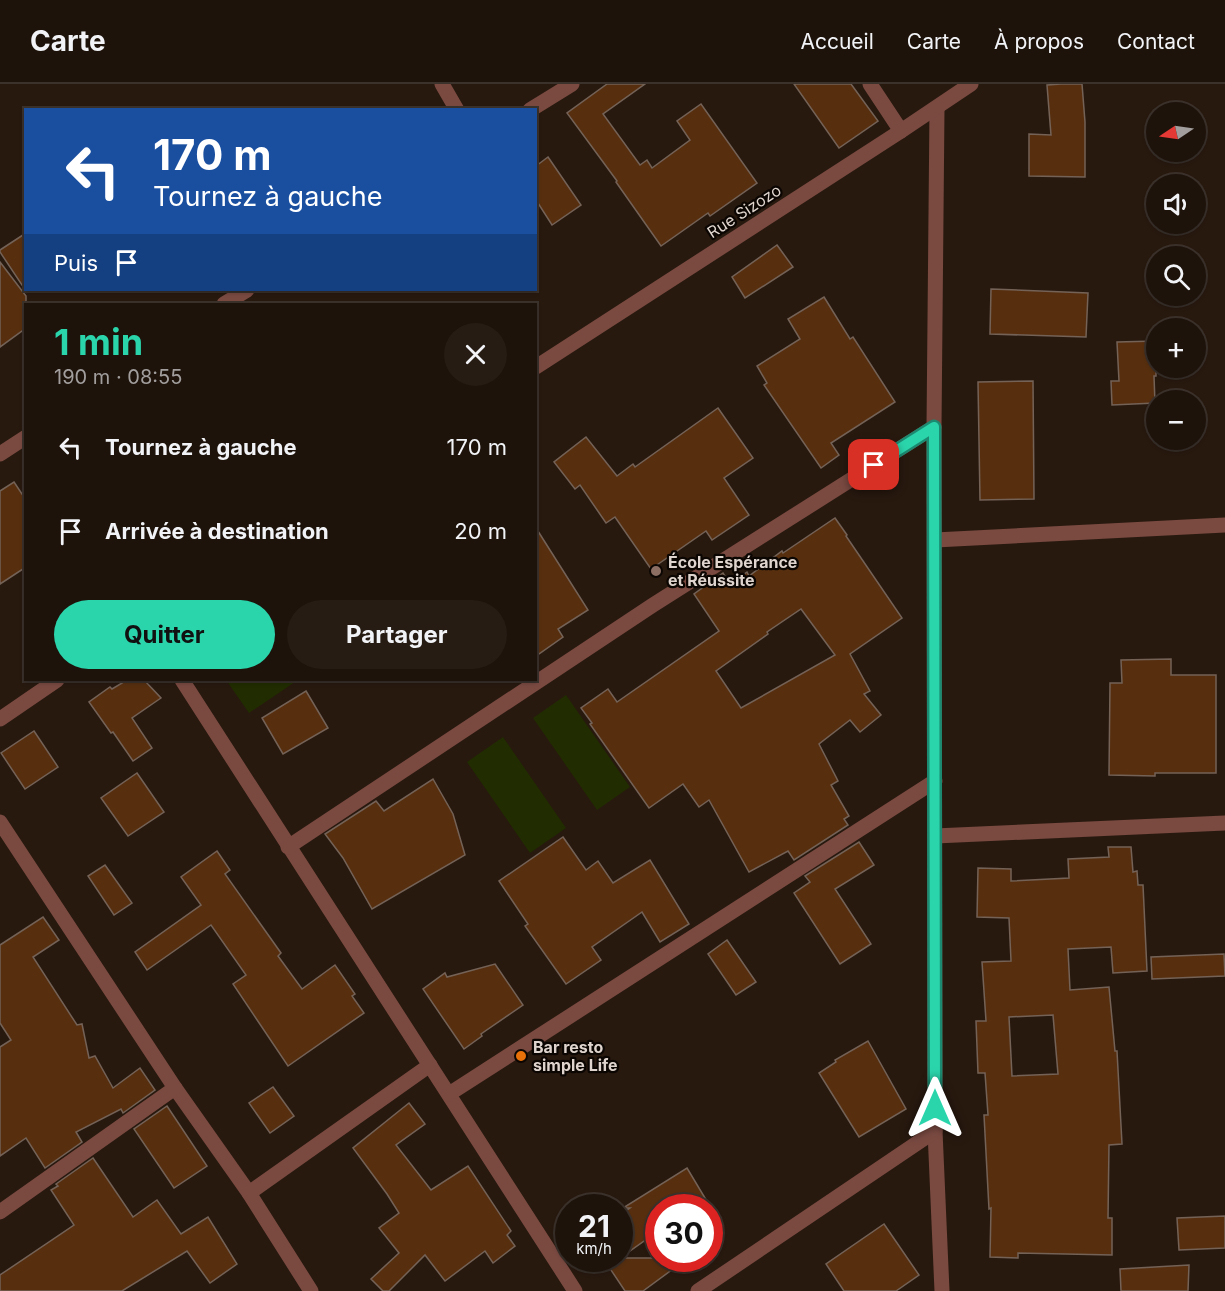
<!DOCTYPE html>
<html lang="fr">
<head>
<meta charset="utf-8">
<style>
	body { margin:0; font-family:Inter,sans-serif; background:#261c14; color:#f1f3f6; height:100vh; display:flex; flex-direction:column; font-size:22px; white-space:nowrap }
	* { box-sizing:border-box; margin:0 }
	p { font-size:20px; color:#a19e9d }
	.icon { flex:none; width:33px; height:33px; fill:none; stroke:currentColor; stroke-width:2; stroke-linecap:round; stroke-linejoin:round }
	.map { position:relative; flex:1; overflow:hidden }
	.side { position:absolute; left:24px; top:219px; width:513px; height:378px; display:flex; flex-direction:column; background:#1e130b; border-radius:0px; box-shadow:0 2px 4px #0004,0 0 0 2px #3c322c }
	.side>* { flex:none }
	.top-card { position:absolute; left:24px; top:24px; width:513px; height:183px; border-radius:0px; box-shadow:0 2px 4px #0004,0 0 0 2px #3c322c; background:#1a4fa0; color:#fff; overflow:hidden }
	.needle { width:39px; rotate:257deg }
	.buttons { position:absolute; left:1146px; top:18px; display:grid; gap:12px }
	.buttons a { display:grid; place-items:center; width:60px; height:60px; border-radius:50%; background:#1e130b; box-shadow:0 2px 4px #0004,0 0 0 2px #3c322c; font-size:30px }
	.speed { position:absolute; left:555px; top:1110px; display:flex; gap:12px; font-size:30px; font-weight:700; text-align:center }
	.speed>* { display:grid; place-content:center; width:78px; height:78px; border-radius:50%; background:#1e130b; box-shadow:0 2px 4px #0004,0 0 0 2px #3c322c; line-height:1 }
	.speed small { font-size:15px; font-weight:400 }
	.speed .limit { border:9px solid #d22; background:#fff; color:#111 }
	.pin { position:absolute; display:grid; place-items:center; width:51px; height:51px; color:#fff; margin:-26px; border-radius:12px; box-shadow:0 3px 9px #0006 }
	.me { position:absolute; width:66px; margin:-33px; rotate:0deg; stroke-linejoin:round; filter:drop-shadow(0 0 4px #0008) }
	.turn { display:flex; align-items:center; gap:21px; height:126px; padding:0 30px; font-size:27px }
	.turn .icon { width:78px; height:78px; stroke-width:2.5 }
	.turn b { display:block; font-size:42px; line-height:51px }
	.then { display:flex; align-items:center; height:57px; padding:0 30px; background:#0003; gap:12px; font-size:22px }
	.round { display:grid; place-items:center; flex:none; width:63px; height:63px; border-radius:32px; background:#261c14 }
	.summary { display:flex; align-items:center; justify-content:space-between; height:102px; padding:0 30px }
	h1 { font-size:36px; font-weight:700; line-height:45px; color:#2bd5ac }
	.cta { display:flex; gap:12px; margin-top:auto; padding:12px 30px }
	.cta a { flex:1; height:69px; border-radius:36px; background:#2bd5ac; color:#111; font-size:24px; font-weight:700; line-height:69px; text-align:center }
	.cta a+a { background:#261c14; color:#f1f3f6 }
	ul { padding:0; list-style:none }
	li { display:flex; align-items:center; gap:18px; height:84px; padding:0 30px }
	li div { flex:1 }
	li b { display:block; font-size:22px }
	li em { font-style:normal }
	header { display:flex; align-items:center; gap:36px; box-sizing:border-box; height:84px; padding:0 30px; background:#1e130b; border-bottom:2px solid #3c322c }
	header strong { font-size:28px }
	nav { display:flex; gap:33px; margin-inline-start:auto; font-size:21px }
	.map>svg:first-child { display:block }
	.green { fill:#212c00 }
	.building { fill:#572f0f; stroke:#746257; stroke-width:1.5; fill-rule:evenodd }
	.lines { fill:none; stroke-linecap:round; stroke-linejoin:round }
	.minor { stroke:#7a4a41; stroke-width:15 }
	.route-casing { stroke:#1c8a70; stroke-width:15 }
	.route { stroke:#2bd5ac; stroke-width:10 }
	.education-dot { fill:#8d6e63; stroke:#0c0603; stroke-width:2 }
	.food-dot { fill:#e8710a; stroke:#0c0603; stroke-width:2 }
	.labels { text-anchor:middle; stroke-width:4.5; stroke-linejoin:round; paint-order:stroke }
	.street-label { font-size:16px; fill:#dfd5ce; stroke:#0c0603 }
	.poi-label { font-size:16px; font-weight:bold; fill:#dfd5ce; stroke:#0c0603; text-anchor:start }
</style>
</head>
<body>
<header>
<strong>Carte</strong>
<nav><a>Accueil</a><a>Carte</a><a>À propos</a><a>Contact</a></nav>
</header>
<div class="map">
<svg width="1225" height="1207" viewBox="0 0 1225 1207">
	<rect width="100%" height="100%" fill="#28190f"/>
	<g class="green">
		<polygon points="226,596 298,596 249,629"/>
		<polygon points="566,611 630,703 597,726 533,634"/>
		<polygon points="503,653 566,744 530,769 467,678"/>
	</g>
	<g class="building">
		<polygon points="607,0 645,0 603,30 640,81 647,76 652,84 690,56 677,37 701,20 757,99 710,132 708,129 661,162 616,98 617,97 567,29"/>
		<polygon points="794,0 851,0 878,37 839,64"/>
		<polygon points="1061,0 1082,0 1085,38 1085,93 1029,92 1029,50 1051,51 1047,1"/>
		<polygon points="548,73 581,121 552,141 536,116 536,82"/>
		<polygon points="26,149 26,207 0,168 0,166"/>
		<polygon points="777,161 793,183 745,214 732,193"/>
		<polygon points="0,178 26,212 26,244 0,263"/>
		<polygon points="991,205 1088,209 1086,253 990,250"/>
		<polygon points="824,213 850,255 853,253 895,318 831,359 839,371 821,384 764,301 767,299 757,282 800,255 788,235"/>
		<polygon points="1156,257 1156,292 1154,292 1155,319 1112,321 1111,297 1119,297 1117,258"/>
		<polygon points="1033,297 1034,415 980,416 978,298"/>
		<polygon points="718,324 753,374 724,394 749,431 712,456 706,447 651,485 615,433 606,439 580,401 575,405 554,378 586,353 617,392 633,380 635,383"/>
		<polygon points="14,398 26,416 26,483 0,500 0,407"/>
		<path d="M835,434L847,451L846,452L902,534L850,570L870,607L864,610L881,631L860,648L850,636L819,660L838,697L831,701L849,732L844,735L848,741L794,776L788,767L749,788L709,716L699,723L683,700L649,724L590,640L592,639L581,624L608,605L617,618L719,547L694,510L723,489L730,500L747,488L749,492L782,467L783,469ZM801,525L835,571L741,624L716,587L768,550L767,548Z"/>
		<polygon points="536,444 588,526 558,545 563,553 536,572"/>
		<polygon points="1171,575 1171,591 1216,591 1216,689 1155,689 1155,692 1109,691 1110,599 1122,599 1121,576"/>
		<polygon points="127,596 144,596 161,614 132,634 152,664 133,677 113,648 111,649 89,618 110,603 112,605"/>
		<polygon points="306,607 328,644 283,670 262,634"/>
		<polygon points="34,647 58,683 25,705 1,669"/>
		<polygon points="137,689 164,728 128,752 101,714"/>
		<polygon points="433,695 453,730 465,771 372,825 343,774 325,750 376,717 384,727"/>
		<polygon points="563,753 586,786 598,777 613,799 650,776 689,840 660,858 642,828 592,863 601,876 566,900 525,842 528,840 499,797"/>
		<polygon points="859,758 874,781 835,805 871,860 840,880 794,809 810,798 805,792"/>
		<path d="M1108,763H1131L1133,788L1137,787L1138,801H1143L1147,887L1113,889L1111,863L1068,865L1070,906L1109,903L1115,967H1117L1122,1060L1109,1061L1108,1134H1112V1171L1018,1169V1174L990,1173L991,1124L989,1125L984,1031H988L985,989H978L976,937H986L982,878L1011,877L1009,834L977,833L978,784L1011,785V797L1069,794L1068,775L1109,773ZM1053,931L1058,990L1012,992L1009,933Z"/>
		<polygon points="217,767 230,786 225,790 281,869 278,872 302,905 335,881 355,910 352,912 364,929 288,982 233,900 246,891 211,841 147,886 135,868 201,821 181,793"/>
		<polygon points="105,781 132,819 114,831 88,792"/>
		<polygon points="43,833 59,856 33,873 77,941 82,940 89,974 95,972 113,1004 140,984 155,1006 123,1029 121,1025 76,1048 82,1058 45,1084 26,1054 0,1072 0,963 11,956 0,939 0,861"/>
		<polygon points="727,856 756,898 736,911 708,870"/>
		<polygon points="1224,870 1225,892 1152,895 1151,873"/>
		<polygon points="495,880 523,921 481,950 482,952 464,965 423,905 445,889 447,893"/>
		<polygon points="868,957 906,1025 859,1053 819,989 836,978 835,976"/>
		<polygon points="273,1003 294,1032 270,1049 249,1019"/>
		<polygon points="409,1019 425,1040 396,1061 431,1106 468,1082 511,1147 507,1151 515,1162 493,1179 485,1167 445,1197 425,1171 389,1207 383,1207 371,1195 399,1169 379,1144 399,1129 387,1110 353,1064"/>
		<polygon points="167,1022 207,1082 174,1104 134,1045"/>
		<polygon points="93,1074 133,1133 157,1116 181,1150 208,1133 237,1180 210,1199 187,1167 122,1207 0,1207 0,1191 74,1141 51,1106 58,1102 56,1100"/>
		<polygon points="687,1084 711,1124 658,1124 658,1147 620,1174 620,1131 630,1124 623,1124"/>
		<polygon points="1225,1132 1225,1164 1179,1166 1177,1134"/>
		<polygon points="884,1140 919,1191 896,1207 844,1207 826,1180"/>
		<polygon points="603,1174 688,1174 643,1207 625,1207"/>
		<polygon points="1189,1181 1188,1207 1121,1207 1120,1185"/>
	</g>
	<g class="lines">
		<g class="minor">
			<polyline points="442,0 457,26"/>
			<polyline points="870,0 901,47"/>
			<polyline points="937,24 934,343 935,1047 942,1207"/>
			<polyline points="530,26 572,0"/>
			<polyline points="224,220 247,206"/>
			<polyline points="536,283 901,47 971,0"/>
			<polyline points="0,370 26,353"/>
			<polyline points="935,456 1225,441"/>
			<polyline points="182,596 575,1207"/>
			<polyline points="0,635 57,596"/>
			<polyline points="0,738 175,1004 249,1109 311,1207"/>
			<polyline points="935,752 1225,739"/>
			<polyline points="288,763 653,521 934,343"/>
			<polyline points="449,1010 935,697"/>
			<polyline points="249,1109 430,981"/>
			<polyline points="0,1128 175,1004"/>
			<polyline points="698,1207 935,1047"/>
		</g>
	</g>
	<g class="lines">
		<defs>
			<polyline id="route" points="874,381 934,343 935,1024"/>
		</defs>
		<use href="#route" class="route-casing"/>
		<use href="#route" class="route"/>
	</g>
	<circle class="education-dot" cx="656" cy="487" r="6"/>
	<circle class="food-dot" cx="521" cy="972" r="6"/>
	<g class="labels">
		<g class="street-label">
			<text transform="translate(744 127) rotate(-33)" y="6">Rue Sizozo</text>
		</g>
		<g class="poi-label">
			<text x="668" y="484">École Espérance<tspan x="668" dy="18">et Réussite</tspan></text>
			<text x="533" y="969">Bar resto<tspan x="533" dy="18">simple Life</tspan></text>
		</g>
	</g>
</svg>
<div class="buttons">
<a><svg class="needle" viewBox="-14 -14 28 28"><path d="M0-13l5 13h-10z" fill="#e53935"/><path d="M0 13l5-13h-10z" fill="#a19e9d"/></svg></a>
<a><svg class="icon" aria-label="sound" viewBox="0 0 24 24"><path d="M4 9h4l5-4v14l-5-4H4zM17 9q2 3 0 6"/></svg></a>
<a><svg class="icon" aria-label="search" viewBox="0 0 24 24"><circle cx="10" cy="10" r="6"/><path d="M15 15l6 6"/></svg></a>
<a>+</a>
<a>−</a>
</div>
<div class="speed"><div>21<small>km/h</small></div><div class="limit">30</div></div>
<div class="pin" style="left:874px;top:381px;background:#d93025"><svg class="icon" aria-label="arrive" viewBox="0 0 24 24"><path d="M6 21V4h12l-3 4 3 4H6"/></svg></div>
<svg class="me" style="left:935px;top:1024px" viewBox="-20 -20 40 40"><path d="M0-17L14 15 0 8-14 15z" fill="#2bd5ac" stroke="#fff" stroke-width="4"/></svg>
<div class="top-card">
<div class="turn"><svg class="icon" aria-label="left" viewBox="0 0 24 24"><path d="M17 20v-9H6M10 6l-5 5 5 5"/></svg><div><b>170 m</b>Tournez à gauche</div></div>
<div class="then">Puis<svg class="icon" aria-label="arrive" viewBox="0 0 24 24"><path d="M6 21V4h12l-3 4 3 4H6"/></svg></div>
</div>
<section class="side">
<div class="summary"><div><h1>1 min</h1><p>190 m · 08:55</p></div><a class="round"><svg class="icon" aria-label="close" viewBox="0 0 24 24"><path d="M6 6l12 12M18 6L6 18"/></svg></a></div>
<ul>
<li><svg class="icon" aria-label="left" viewBox="0 0 24 24"><path d="M17 20v-9H6M10 6l-5 5 5 5"/></svg><div><b>Tournez à gauche</b></div><em>170 m</em></li>
<li><svg class="icon" aria-label="arrive" viewBox="0 0 24 24"><path d="M6 21V4h12l-3 4 3 4H6"/></svg><div><b>Arrivée à destination</b></div><em>20 m</em></li>
</ul>
<div class="cta"><a>Quitter</a><a>Partager</a></div>
</section>
</div>
</body>
</html>
